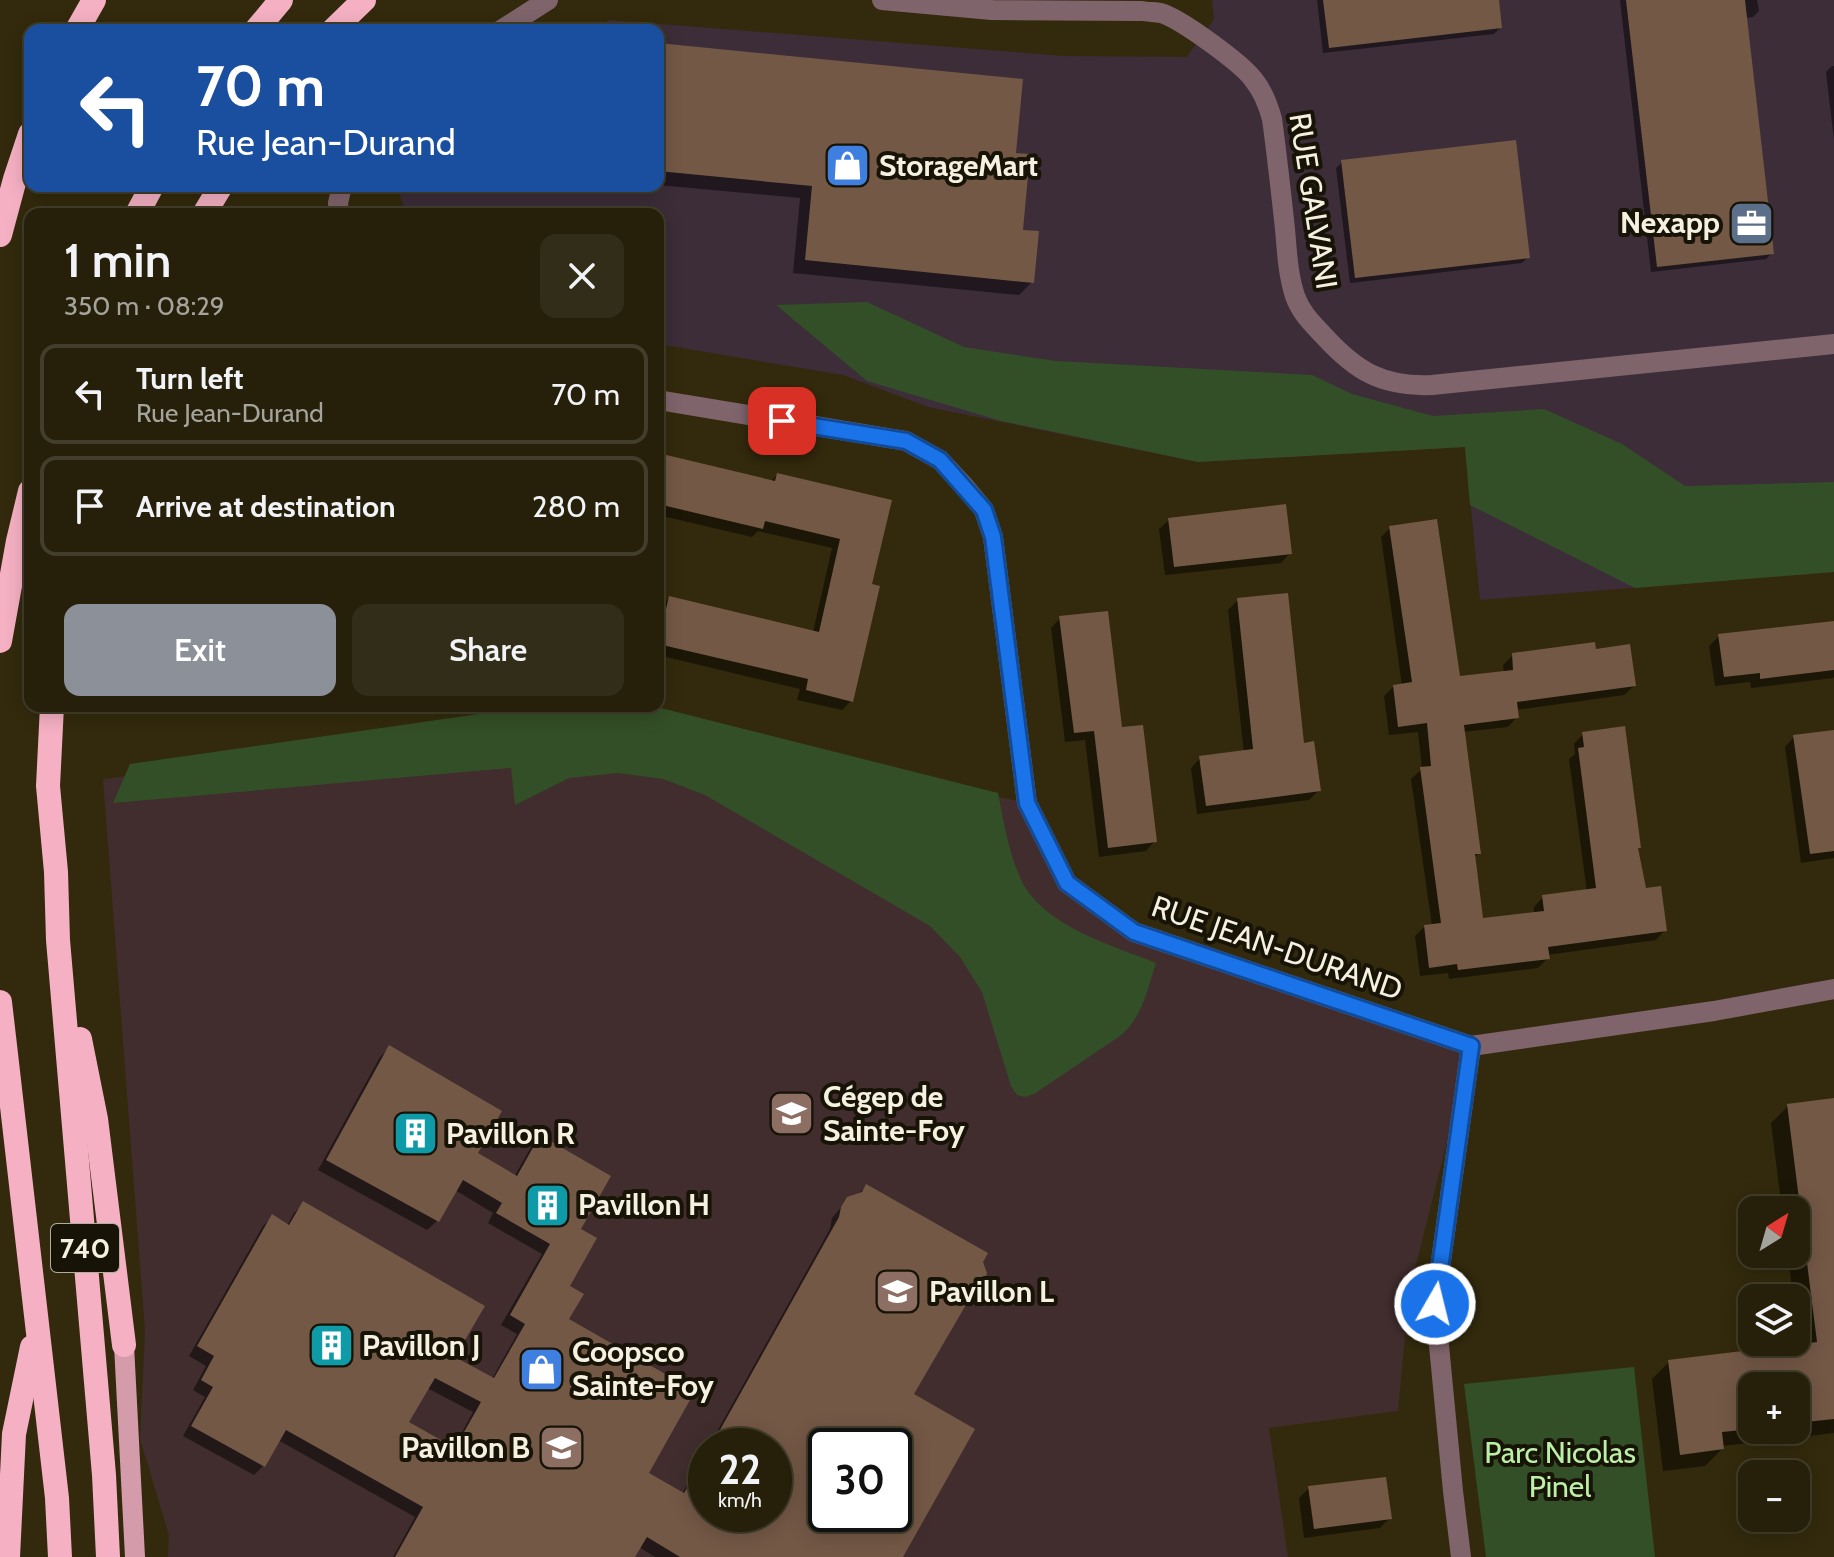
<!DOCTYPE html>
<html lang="en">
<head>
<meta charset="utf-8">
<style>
	body { margin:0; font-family:Cabin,sans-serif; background:#322d18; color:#f1f3f6; height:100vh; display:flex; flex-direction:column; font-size:30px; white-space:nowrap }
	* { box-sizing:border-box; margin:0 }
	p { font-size:26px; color:#a4a39c }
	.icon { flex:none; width:44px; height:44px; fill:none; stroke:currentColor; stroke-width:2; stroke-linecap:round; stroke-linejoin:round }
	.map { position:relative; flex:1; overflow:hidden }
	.panel { position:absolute; left:24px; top:208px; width:640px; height:504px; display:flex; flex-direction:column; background:#26200a; border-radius:16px; box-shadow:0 4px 20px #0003,0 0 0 2px #423e2b }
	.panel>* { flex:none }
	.guide { position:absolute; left:24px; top:24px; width:640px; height:168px; border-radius:16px; box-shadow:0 4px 20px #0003,0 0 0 2px #423e2b; background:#1a4fa0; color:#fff; overflow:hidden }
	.needle { width:52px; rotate:37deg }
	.tools { position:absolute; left:1738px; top:1196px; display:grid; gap:16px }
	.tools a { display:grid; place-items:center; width:72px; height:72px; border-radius:16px; background:#26200a; box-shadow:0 4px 20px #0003,0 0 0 2px #423e2b; font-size:40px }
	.speed { position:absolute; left:688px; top:1428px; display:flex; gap:16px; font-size:40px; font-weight:700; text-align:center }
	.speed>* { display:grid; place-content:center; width:104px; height:104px; border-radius:50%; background:#26200a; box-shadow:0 4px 20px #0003,0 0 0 2px #423e2b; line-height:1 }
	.speed small { font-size:20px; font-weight:400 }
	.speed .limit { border:4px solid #111; border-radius:12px; background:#fff; color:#111 }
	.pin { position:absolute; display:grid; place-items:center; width:68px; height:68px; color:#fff; margin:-34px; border-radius:16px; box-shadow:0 4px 12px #0006 }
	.me { position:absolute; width:88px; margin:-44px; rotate:8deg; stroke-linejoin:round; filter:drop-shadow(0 0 6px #0008) }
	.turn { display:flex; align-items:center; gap:28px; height:168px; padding:0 40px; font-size:36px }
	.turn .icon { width:104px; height:104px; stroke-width:2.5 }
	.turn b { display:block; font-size:56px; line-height:68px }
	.round { display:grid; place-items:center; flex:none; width:84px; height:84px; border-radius:16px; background:#322d18 }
	.headline { display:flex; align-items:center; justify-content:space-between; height:136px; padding:0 40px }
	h1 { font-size:48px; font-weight:600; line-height:60px }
	.primary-button { display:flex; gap:16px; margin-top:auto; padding:16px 40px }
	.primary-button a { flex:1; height:92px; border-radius:16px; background:#8c9099; color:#fff; font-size:32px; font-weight:600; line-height:92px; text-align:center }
	.primary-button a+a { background:#322d18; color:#f1f3f6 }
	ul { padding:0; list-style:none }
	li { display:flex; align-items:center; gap:24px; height:100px; margin:0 16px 12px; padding:0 24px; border:4px solid #423e2b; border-radius:16px }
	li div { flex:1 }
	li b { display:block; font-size:30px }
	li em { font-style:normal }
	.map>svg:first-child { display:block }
	.industrial { fill:#3c2d39 }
	.education { fill:#412d2e; fill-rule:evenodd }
	.green { fill:#334f27 }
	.shadow { fill:#0007; fill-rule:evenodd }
	.building { fill:#745846; fill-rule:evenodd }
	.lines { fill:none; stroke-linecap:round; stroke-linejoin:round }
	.minor { stroke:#7f646b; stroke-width:20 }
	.major { stroke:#d49baa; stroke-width:20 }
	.highway { stroke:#f5b1c3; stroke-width:24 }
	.route-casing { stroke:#114b97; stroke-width:20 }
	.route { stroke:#1a73e8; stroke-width:14 }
	.labels { text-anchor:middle; stroke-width:8; stroke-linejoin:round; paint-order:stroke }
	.shield { fill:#171307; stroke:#b2ae9e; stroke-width:2 }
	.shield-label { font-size:28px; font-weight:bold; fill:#f5f0df }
	.poi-label { font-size:30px; font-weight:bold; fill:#f5f0df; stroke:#171307; text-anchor:start }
	.street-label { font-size:30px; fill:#f5f0df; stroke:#171307 }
	.park-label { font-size:30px; fill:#bbf0a6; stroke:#171307 }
</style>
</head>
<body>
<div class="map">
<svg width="1834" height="1557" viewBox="0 0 1834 1557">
	<rect width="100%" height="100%" fill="#332a0d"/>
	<polygon class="industrial" points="1212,0 1834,0 1834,572 1480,600 1465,447 1198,462 928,407 843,375 658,344 658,214 405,214 400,195 403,186 658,186 658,30 592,30 609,20 1064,56 1187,57 1214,19"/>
	<path class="education" d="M621,717L1027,803L1067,883L1134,932L1471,1046L1409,1293L1398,1411L1269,1428L1288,1557H168L169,1535L140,1439L145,1330L103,779ZM706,1446H774V1514H706ZM826,1446H894V1514H826Z"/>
	<g class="green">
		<polygon points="867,302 964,347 1056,361 1312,375 1352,394 1433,416 1544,409 1622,444 1685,486 1834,482 1834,572 1635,588 1470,505 1465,447 1198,462 1001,421 867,381 776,305"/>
		<path d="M534,706H653L998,793C1004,823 1010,861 1025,887C1050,928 1114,946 1156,963C1147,990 1143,1017 1120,1036L1034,1094L1025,1097L1017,1095L1011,1086L982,992L960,957L930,926L705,795L663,779L618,773L569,778L515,805L511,768L113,803L130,764Z"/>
		<polygon points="1634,1367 1655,1557 1486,1557 1464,1384"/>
	</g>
	<g class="shadow">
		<polygon points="1317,0 1497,0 1500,28 1494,34 1323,53"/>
		<polygon points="1620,0 1757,0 1759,11 1753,17 1745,18 1772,253 1766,259 1651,272"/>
		<polygon points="658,45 1013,155 1021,231 1032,282 1019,295 793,273 800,198 658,185"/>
		<polygon points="1832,66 1834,66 1834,140 1826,72"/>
		<polygon points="1342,162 1528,257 1522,263 1350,283 1336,168"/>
		<polygon points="658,458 770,482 777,475 889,501 870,585 851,701 842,710 797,700 800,689 658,655 658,614 660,608 669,598 813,632 832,548 758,531 752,537 658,515"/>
		<polygon points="1169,520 1290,553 1281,563 1165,575 1159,529"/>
		<polygon points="1390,528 1458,678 1504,673 1503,665 1513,655 1594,651 1634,686 1624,695 1516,710 1517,717 1508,727 1463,732 1479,853 1474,858 1481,920 1534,914 1534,907 1543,897 1587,892 1569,759 1575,754 1574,744 1583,734 1637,849 1644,890 1665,930 1656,940 1547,955 1548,958 1538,968 1449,979 1448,973 1420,976 1415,936 1424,927 1432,926 1411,779 1422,769 1418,732 1389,735 1384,696 1393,687 1402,686 1381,537"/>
		<polygon points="1238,600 1302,745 1319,790 1309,800 1197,814 1191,768 1200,758 1244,753 1228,610"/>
		<polygon points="1060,618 1121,730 1155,841 1146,851 1099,857 1085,740 1065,742 1051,628"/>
		<polygon points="1834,623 1834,677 1833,678 1751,688 1750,682 1715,686 1709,646 1719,636"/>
		<polygon points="1834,732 1834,858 1801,863 1785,747 1794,737"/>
		<path d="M389,1048L475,1154L514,1177L531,1147L541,1138L578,1230L568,1286L566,1320L646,1474L682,1494L706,1450V1514H774V1446H709L830,1229L832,1218L848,1199L857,1195L866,1187L969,1296L911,1395L901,1557H655L639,1547L633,1557H393L415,1517L278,1440L263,1466L254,1475L183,1436L205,1397L193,1390L206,1366L189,1356L263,1226L272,1217L287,1226L294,1213L304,1204L453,1358L492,1379L517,1334L501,1325L542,1254L488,1223L493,1213L455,1190L437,1221L427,1230L318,1170L380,1057ZM427,1388L473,1412L453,1449L407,1423ZM826,1446H894V1514H826Z"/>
		<path d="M1834,1100V1433L1722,1446V1449L1705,1466L1663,1471L1652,1379L1669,1362L1799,1346L1796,1319V1298H1793L1788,1254H1796V1210H1782L1771,1123L1788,1106ZM1752,1386H1796V1430H1752Z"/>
		<polygon points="1309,1488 1389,1519 1380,1528 1304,1538 1299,1498"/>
	</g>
	<g class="building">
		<polygon points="1323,0 1499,0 1502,28 1329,48"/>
		<polygon points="1626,0 1745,0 1774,254 1657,267"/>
		<polygon points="658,43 1023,79 1016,153 1030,154 1023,230 1039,231 1034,283 805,260 812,186 658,171"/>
		<polygon points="1516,140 1530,258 1355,278 1341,160"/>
		<polygon points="658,453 775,481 777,473 892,500 872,584 880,586 853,702 806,690 808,679 658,644 669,596 819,632 840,539 765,521 763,529 658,504"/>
		<polygon points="1286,504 1292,554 1174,567 1168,518"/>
		<polygon points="1437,519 1460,676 1513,670 1512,653 1595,642 1596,649 1630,644 1636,686 1517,702 1519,718 1464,725 1481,854 1475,854 1483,918 1544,911 1542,895 1596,888 1578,748 1584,747 1582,732 1625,726 1641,848 1638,848 1646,888 1661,886 1667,931 1548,947 1550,959 1458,970 1457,964 1429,968 1424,925 1441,923 1420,767 1431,766 1427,723 1398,727 1393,685 1412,682 1389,526"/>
		<polygon points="1288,593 1304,743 1314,741 1321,791 1206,806 1199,756 1253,749 1237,598"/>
		<polygon points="1108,611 1122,727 1143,725 1157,842 1108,848 1094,731 1074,733 1059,616"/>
		<polygon points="1834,621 1834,670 1760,679 1760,673 1724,677 1718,634"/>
		<polygon points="1834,730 1834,851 1810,854 1793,735"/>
		<path d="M389,1045L502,1111L478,1153L517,1176L540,1135L611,1176L581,1229L597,1238L570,1286L584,1294L569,1319L695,1391L649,1473L684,1493L706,1455V1514H774V1446H711L839,1217L841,1207L847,1197L862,1192L866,1184L988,1253L983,1262L987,1273L985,1280L981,1286L974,1291L914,1394L975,1429L903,1557H680L647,1537L635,1557H395L423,1507L286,1430L265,1467L191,1426L213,1387L201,1380L214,1356L197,1346L272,1214L289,1225L303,1201L485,1306L455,1357L494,1378L525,1324L510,1315L550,1244L496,1213L502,1203L463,1180L439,1222L326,1160ZM435,1378L481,1402L455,1448L409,1422ZM826,1446H894V1514H826Z"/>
		<polygon points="1834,1098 1834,1419 1796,1423 1796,1386 1752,1386 1752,1429 1722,1432 1724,1449 1680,1455 1668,1360 1817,1342 1787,1104"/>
		<polygon points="1386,1477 1392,1519 1314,1529 1308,1486"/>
	</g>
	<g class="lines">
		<g class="minor">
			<path d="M882,0L992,10L1142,11C1148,12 1156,12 1161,13C1181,19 1241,63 1253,79C1263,91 1268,104 1272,119C1277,155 1281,192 1285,229C1287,252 1288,275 1295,296C1301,313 1312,323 1324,336C1356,371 1382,387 1432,385L1834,344"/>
			<polyline points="501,30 548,0"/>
			<polyline points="339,214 338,203 342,186"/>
			<polyline points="658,400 906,441 940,460 965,487 984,510 993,537 1027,803 1067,883 1134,932 1471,1046 1714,1011 1834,989"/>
			<polyline points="1461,1557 1453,1491 1435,1304 1471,1046"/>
		</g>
		<polyline class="major" points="124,1345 135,1557"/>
		<g class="highway">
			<polyline points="77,30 94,0"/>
			<polyline points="256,30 281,0"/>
			<polyline points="333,30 364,0"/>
			<polyline points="137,214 152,186"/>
			<polyline points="204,214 221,186"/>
			<polyline points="0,235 15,179 30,134"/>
			<polyline points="0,641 18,541 30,491"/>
			<polyline points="52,706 48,786 56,872 58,940 104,1475 108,1557"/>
			<polyline points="0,1002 57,1498 60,1557"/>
			<polyline points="80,1039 96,1119 124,1345"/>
			<polyline points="8,1557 14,1434 32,1347"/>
		</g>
	</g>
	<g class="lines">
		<defs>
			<polyline id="route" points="782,421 906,441 940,460 984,510 993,537 1027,803 1067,883 1134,932 1471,1046 1435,1304"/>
		</defs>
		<use href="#route" class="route-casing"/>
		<use href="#route" class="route"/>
	</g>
	<defs>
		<symbol id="shop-square" viewBox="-11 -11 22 22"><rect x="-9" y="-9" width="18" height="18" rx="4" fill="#3f7fe0" stroke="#171307"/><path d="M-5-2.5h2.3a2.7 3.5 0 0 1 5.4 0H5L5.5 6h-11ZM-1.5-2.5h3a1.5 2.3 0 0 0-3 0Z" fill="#fff"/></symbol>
		<symbol id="office-square" viewBox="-11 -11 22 22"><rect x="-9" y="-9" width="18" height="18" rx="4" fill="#5c6f8a" stroke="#171307"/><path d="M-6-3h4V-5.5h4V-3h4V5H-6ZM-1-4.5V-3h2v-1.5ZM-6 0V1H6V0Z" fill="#fff"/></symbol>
		<symbol id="university-square" viewBox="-11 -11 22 22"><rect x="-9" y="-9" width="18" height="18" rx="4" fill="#8d6e63" stroke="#171307"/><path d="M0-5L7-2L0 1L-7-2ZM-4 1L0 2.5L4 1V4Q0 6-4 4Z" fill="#fff"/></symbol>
		<symbol id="building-square" viewBox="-11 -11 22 22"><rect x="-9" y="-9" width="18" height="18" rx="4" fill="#0f9aa8" stroke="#171307"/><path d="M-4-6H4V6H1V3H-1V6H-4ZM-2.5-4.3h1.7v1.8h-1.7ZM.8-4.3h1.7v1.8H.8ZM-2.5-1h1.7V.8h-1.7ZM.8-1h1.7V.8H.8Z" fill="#fff"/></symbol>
	</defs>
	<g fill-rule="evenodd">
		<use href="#shop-square" x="822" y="140" width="51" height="51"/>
		<use href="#office-square" x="1726" y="198" width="51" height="51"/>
		<use href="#university-square" x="766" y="1088" width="51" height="51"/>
		<use href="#building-square" x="390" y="1108" width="51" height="51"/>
		<use href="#building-square" x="522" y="1180" width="51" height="51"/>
		<use href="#university-square" x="872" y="1266" width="51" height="51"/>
		<use href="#building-square" x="306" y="1320" width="51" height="51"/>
		<use href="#shop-square" x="516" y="1344" width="51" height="51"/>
		<use href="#university-square" x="536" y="1422" width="51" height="51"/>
	</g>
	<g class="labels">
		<rect class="shield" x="51" y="1224" width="68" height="48" rx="6"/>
		<g class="shield-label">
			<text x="85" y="1258">740</text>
		</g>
		<g class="poi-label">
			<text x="879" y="176">StorageMart</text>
			<text x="1720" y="233" text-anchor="end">Nexapp</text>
			<text x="823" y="1107">Cégep de<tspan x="823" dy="34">Sainte-Foy</tspan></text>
			<text x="446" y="1144">Pavillon R</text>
			<text x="578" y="1215">Pavillon H</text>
			<text x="929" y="1302">Pavillon L</text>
			<text x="362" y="1356">Pavillon J</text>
			<text x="572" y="1362">Coopsco<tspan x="572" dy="34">Sainte-Foy</tspan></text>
			<text x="530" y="1458" text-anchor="end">Pavillon B</text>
		</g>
		<g class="street-label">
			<text transform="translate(1313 201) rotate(81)" y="10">RUE GALVANI</text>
			<text transform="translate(1277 948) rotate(19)" y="10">RUE JEAN-DURAND</text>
		</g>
		<g class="park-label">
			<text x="1560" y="1463">Parc Nicolas<tspan x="1560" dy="34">Pinel</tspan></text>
		</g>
	</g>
</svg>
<div class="tools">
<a><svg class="needle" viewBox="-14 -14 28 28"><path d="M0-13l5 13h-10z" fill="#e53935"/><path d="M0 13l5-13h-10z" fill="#a4a39c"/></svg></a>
<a><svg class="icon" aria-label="layers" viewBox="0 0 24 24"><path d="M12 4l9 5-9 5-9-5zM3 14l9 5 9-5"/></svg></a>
<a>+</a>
<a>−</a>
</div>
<div class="speed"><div>22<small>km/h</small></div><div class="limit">30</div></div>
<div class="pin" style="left:782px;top:421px;background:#d93025"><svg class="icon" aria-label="arrive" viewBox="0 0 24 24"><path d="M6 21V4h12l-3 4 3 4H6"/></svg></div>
<svg class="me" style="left:1435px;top:1304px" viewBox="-20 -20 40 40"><circle r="17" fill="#1a73e8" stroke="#fff" stroke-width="3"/><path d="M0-11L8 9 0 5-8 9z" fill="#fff"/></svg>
<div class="guide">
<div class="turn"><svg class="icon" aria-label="left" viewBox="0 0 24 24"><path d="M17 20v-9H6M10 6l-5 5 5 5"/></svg><div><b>70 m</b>Rue Jean-Durand</div></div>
</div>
<section class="panel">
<div class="headline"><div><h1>1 min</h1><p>350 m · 08:29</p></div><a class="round"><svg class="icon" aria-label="close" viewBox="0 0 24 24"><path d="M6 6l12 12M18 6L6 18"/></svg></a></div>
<ul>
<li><svg class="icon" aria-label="left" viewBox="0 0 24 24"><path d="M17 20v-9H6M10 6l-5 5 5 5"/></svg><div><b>Turn left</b><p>Rue Jean-Durand</p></div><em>70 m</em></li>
<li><svg class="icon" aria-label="arrive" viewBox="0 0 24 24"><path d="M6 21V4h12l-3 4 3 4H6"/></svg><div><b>Arrive at destination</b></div><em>280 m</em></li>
</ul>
<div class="primary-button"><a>Exit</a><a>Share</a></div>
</section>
</div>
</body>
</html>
